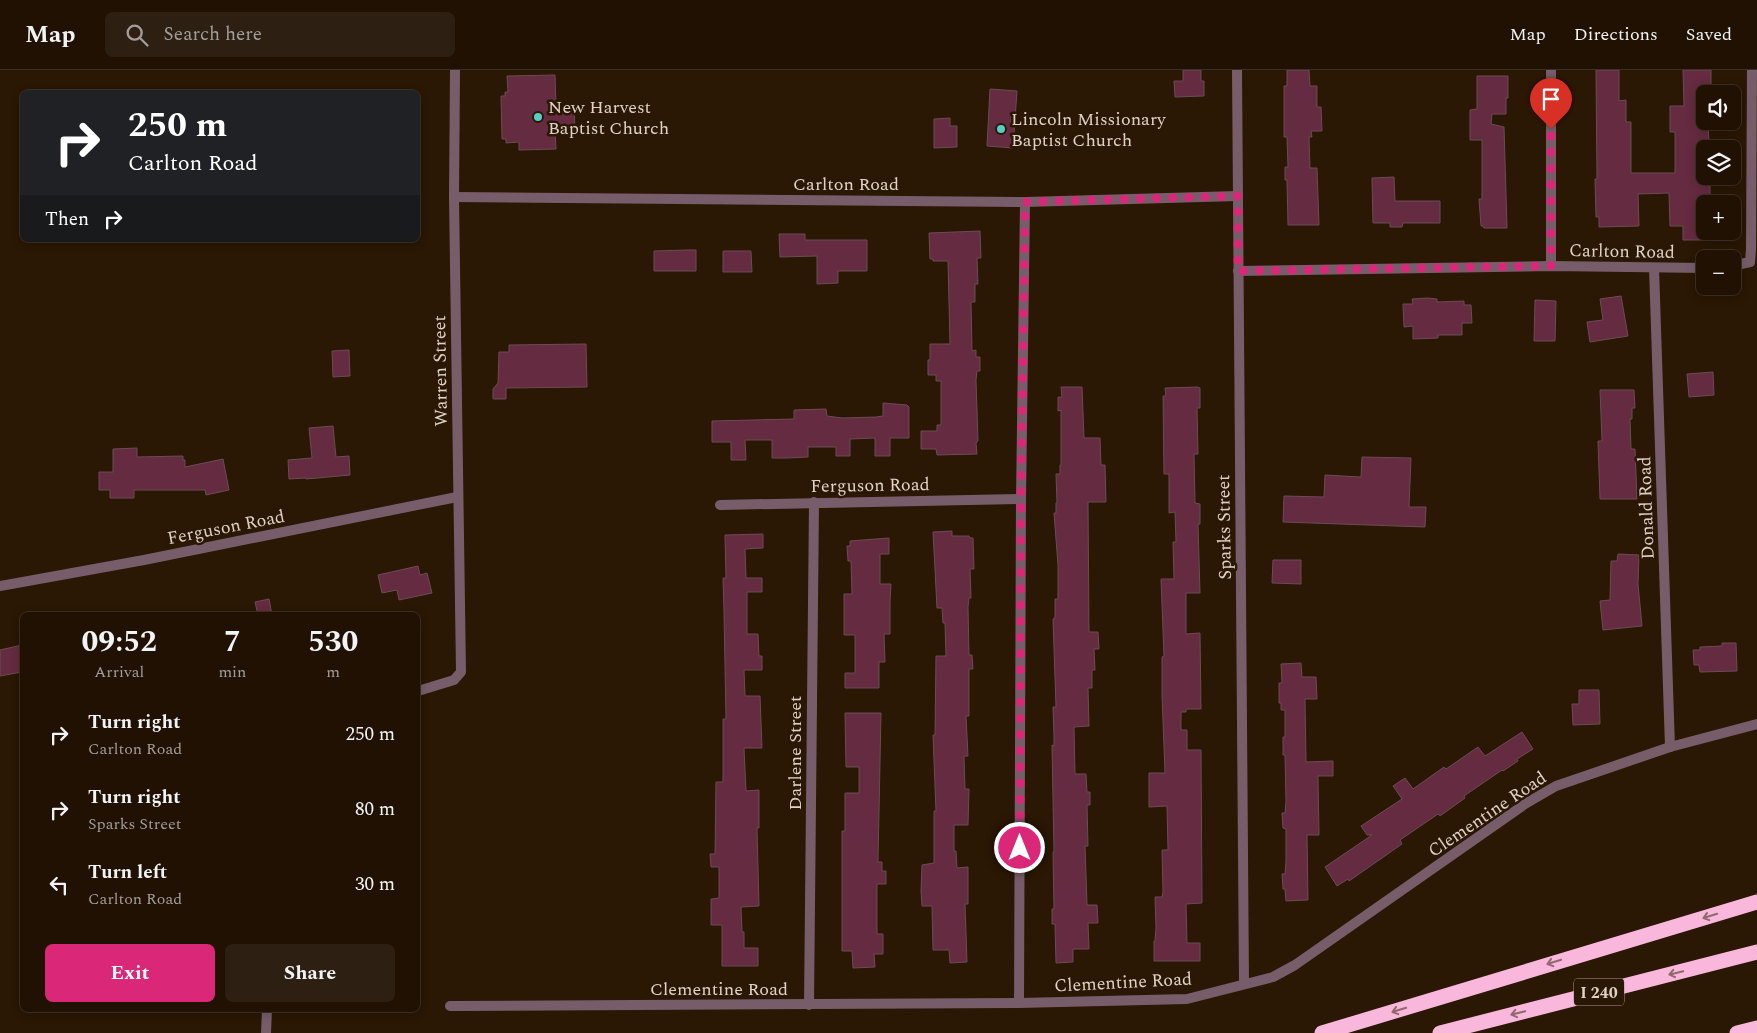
<!DOCTYPE html>
<html lang="en">
<head>
<meta charset="utf-8">
<style>
	body { margin:0; font-family:Spectral,serif; background:#2d1f12; color:#f1f3f6; height:100vh; display:flex; flex-direction:column; font-size:19px; white-space:nowrap }
	* { box-sizing:border-box; margin:0 }
	p { font-size:16px; color:#a29d9a }
	.icon { flex:none; width:28px; height:28px; fill:none; stroke:currentColor; stroke-width:2; stroke-linecap:round; stroke-linejoin:round }
	.map { position:relative; flex:1; overflow:hidden }
	.panel { position:absolute; left:20px; top:542px; width:400px; height:400px; display:flex; flex-direction:column; background:#201103; border-radius:8px; box-shadow:0 2px 12px #0003,0 0 0 1px #3d3125 }
	.panel>* { flex:none }
	.hud { position:absolute; left:20px; top:20px; width:400px; height:152px; border-radius:8px; box-shadow:0 2px 12px #0003,0 0 0 1px #3d3125; background:#202124; color:#fff; overflow:hidden }
	.tools { position:absolute; left:1696px; top:15px; display:grid; gap:10px }
	.tools a { display:grid; place-items:center; width:45px; height:45px; border-radius:8px; background:#201103; box-shadow:0 2px 12px #0003,0 0 0 1px #3d3125; font-size:25px }
	.pin { position:absolute; display:grid; place-items:center; width:42px; height:42px; color:#fff; margin:-51px -21px; border-radius:50% 50% 50% 0; rotate:-45deg; box-shadow:0 0 5px #0007 }
	.pin .icon { rotate:45deg }
	.me { position:absolute; width:55px; margin:-28px; rotate:0deg; stroke-linejoin:round; filter:drop-shadow(0 0 4px #0008) }
	.turn { display:flex; align-items:center; gap:18px; height:105px; padding:0 25px; font-size:22px }
	.turn .icon { width:65px; height:65px; stroke-width:2.5 }
	.turn b { display:block; font-size:35px; line-height:42px }
	.then { display:flex; align-items:center; height:48px; padding:0 25px; background:#0003; gap:10px; font-size:19px }
	.eta { display:flex; justify-content:space-evenly; align-items:center; height:85px; text-align:center }
	.eta b { font-size:30px; font-weight:700; line-height:35px }
	.primary-button { display:flex; gap:10px; margin-top:auto; padding:10px 25px }
	.primary-button a { flex:1; height:58px; border-radius:8px; background:#db2777; color:#fff; font-size:20px; font-weight:700; line-height:58px; text-align:center }
	.primary-button a+a { background:#2d1f12; color:#f1f3f6 }
	ul { padding:0; list-style:none }
	li { display:flex; align-items:center; gap:15px; height:75px; padding:0 25px }
	li div { flex:1 }
	li b { display:block; font-size:19px }
	li em { font-style:normal }
	header { display:flex; align-items:center; gap:30px; box-sizing:border-box; height:70px; padding:0 25px; background:#201103; border-bottom:1px solid #3d3125 }
	header strong { font-size:24px }
	nav { display:flex; gap:28px; margin-inline-start:auto; font-size:18px }
	.search { width:350px; height:45px; background:#2d1f12; display:flex; align-items:center; gap:12px; box-sizing:border-box; padding:0 18px; border-radius:8px; color:#a29d9a; font-size:19px }
	.map>svg:first-child { display:block }
	.building { fill:#652b40; stroke:#6b4c55 }
	.lines { fill:none; stroke-linecap:round; stroke-linejoin:round }
	.street { stroke:#775d6a; stroke-width:10 }
	.highway { stroke:#f9b8db; stroke-width:15 }
	.oneway { stroke:#926870 }
	.route { stroke:#db2777; stroke-width:9; stroke-dasharray:0 16.2 }
	.poi-dot { fill:#56cec4; stroke:#2a1704; stroke-width:2 }
	.labels { text-anchor:middle; stroke-width:5; stroke-linejoin:round; paint-order:stroke }
	.shield { fill:#2a1704; stroke:#a99a8c; stroke-width:1 }
	.shield-label { font-size:16px; font-weight:bold; fill:#e0d2c7 }
	.poi-label { font-size:18px; fill:#e0d2c7; stroke:#2a1704; text-anchor:start }
	.street-label { font-size:18px; fill:#e0d2c7; stroke:#2a1704 }
</style>
</head>
<body>
<header>
<strong>Map</strong>
<div class="search"><svg class="icon" aria-label="search" viewBox="0 0 24 24"><circle cx="10" cy="10" r="6"/><path d="M15 15l6 6"/></svg>Search here</div>
<nav><a>Map</a><a>Directions</a><a>Saved</a></nav>
</header>
<div class="map">
<svg width="1757" height="963" viewBox="0 0 1757 963">
	<rect width="100%" height="100%" fill="#2a1704"/>
	<g class="building">
		<polygon points="1183,0 1201,0 1201,11 1204,11 1204,26 1175,27 1174,11 1183,11"/>
		<polygon points="1287,0 1309,0 1310,16 1317,16 1317,37 1321,37 1322,61 1311,61 1312,67 1309,67 1310,98 1317,98 1319,155 1288,155 1287,110 1285,110 1285,97 1288,97 1287,67 1284,67 1284,16 1287,16"/>
		<polygon points="1596,0 1619,0 1619,31 1626,30 1626,52 1631,52 1631,103 1675,103 1675,62 1670,62 1670,36 1684,36 1683,0 1711,0 1711,15 1709,15 1709,24 1705,24 1705,51 1708,51 1709,76 1705,76 1705,106 1710,106 1710,134 1705,134 1705,170 1683,170 1683,156 1670,156 1669,123 1638,124 1639,156 1599,157 1599,147 1596,147 1595,109 1597,109"/>
		<polygon points="555,5 556,36 574,35 575,58 555,59 556,79 519,80 519,72 506,73 506,69 502,69 501,26 505,26 505,22 508,22 507,6"/>
		<polygon points="1477,6 1508,6 1508,28 1506,28 1506,44 1492,44 1491,54 1504,57 1507,158 1484,158 1483,156 1481,156 1479,129 1482,129 1482,70 1470,70 1470,40 1477,39"/>
		<polygon points="990,19 1017,21 1013,78 987,76"/>
		<polygon points="950,48 950,56 957,56 957,77 934,78 934,49"/>
		<polygon points="1394,107 1395,131 1440,131 1440,153 1403,153 1402,157 1390,157 1390,153 1373,153 1372,108"/>
		<polygon points="980,161 981,188 977,188 978,214 975,214 975,232 971,232 972,281 976,280 976,287 980,287 980,301 977,301 976,310 978,371 976,373 977,384 937,385 936,379 921,379 921,361 937,361 937,355 941,355 941,311 936,311 936,305 928,305 928,290 930,290 930,274 950,274 948,191 933,191 933,189 930,189 929,163"/>
		<polygon points="779,164 805,164 805,170 867,170 867,201 838,201 838,213 817,214 817,186 780,187"/>
		<polygon points="687,180 696,180 696,201 654,201 654,181"/>
		<polygon points="723,181 751,181 752,202 723,202"/>
		<polygon points="1621,226 1628,266 1590,272 1587,252 1603,250 1600,229"/>
		<polygon points="1428,228 1437,229 1437,232 1464,231 1464,235 1471,235 1472,253 1462,253 1462,265 1438,265 1438,268 1413,269 1413,256 1404,257 1403,234 1413,234 1412,229"/>
		<polygon points="1535,230 1556,231 1555,271 1534,271"/>
		<polygon points="586,274 587,317 506,318 506,329 493,329 493,319 498,313 499,282 509,282 509,275"/>
		<polygon points="349,280 350,306 333,307 332,281"/>
		<polygon points="1713,302 1714,325 1689,327 1687,304"/>
		<polygon points="1061,317 1082,317 1084,368 1100,368 1101,395 1105,395 1106,432 1088,432 1089,562 1098,562 1099,579 1094,579 1095,600 1092,600 1092,618 1088,618 1089,656 1074,657 1075,704 1086,704 1087,722 1090,722 1090,735 1087,735 1088,776 1085,776 1087,835 1097,835 1098,853 1088,853 1089,879 1073,879 1073,892 1056,893 1055,854 1052,854 1052,839 1054,839 1053,782 1054,782 1052,675 1054,676 1054,666 1053,637 1056,637 1053,549 1055,548 1055,529 1058,529 1058,495 1054,443 1056,443 1056,433 1057,433 1056,404 1060,404 1060,395 1061,395 1061,340 1058,341 1058,327 1062,327"/>
		<polygon points="1197,317 1200,318 1200,338 1197,338 1198,384 1194,384 1195,433 1200,434 1200,454 1198,454 1200,523 1186,523 1186,564 1200,563 1201,639 1186,639 1186,642 1181,642 1181,660 1187,660 1187,680 1201,680 1202,833 1186,834 1187,873 1200,873 1200,891 1154,891 1154,871 1155,871 1156,858 1155,827 1162,827 1163,822 1162,780 1168,780 1167,736 1149,737 1149,703 1165,703 1162,625 1162,587 1164,586 1161,509 1174,509 1173,472 1176,472 1175,442 1169,443 1169,404 1164,404 1163,326 1166,326 1165,318"/>
		<polygon points="1600,320 1634,320 1635,338 1632,338 1632,349 1630,349 1631,379 1635,379 1637,429 1600,429 1598,371 1602,371"/>
		<polygon points="883,333 907,335 909,337 909,368 890,368 890,386 875,386 875,368 850,369 850,386 836,386 836,377 808,377 808,387 787,388 772,388 772,370 745,370 746,390 731,390 731,372 712,372 712,351 794,349 794,340 826,339 827,346 842,348 876,347 883,346"/>
		<polygon points="333,356 336,387 349,386 350,405 306,409 306,408 289,409 288,390 312,388 309,358"/>
		<polygon points="137,378 137,387 183,386 183,390 185,390 185,397 223,389 229,420 206,425 205,420 134,420 134,428 110,428 110,420 99,420 99,402 113,402 113,379"/>
		<polygon points="1362,387 1411,388 1409,437 1426,437 1425,457 1283,452 1284,426 1324,427 1325,405 1361,407"/>
		<polygon points="952,461 952,466 969,466 970,468 973,468 974,499 970,499 971,528 969,528 968,537 969,585 972,585 973,599 969,599 969,646 966,646 968,686 964,686 965,719 969,719 968,755 954,755 954,781 956,781 957,798 968,797 968,834 965,834 967,892 950,893 949,880 933,880 932,836 922,836 921,821 922,795 934,793 934,741 936,741 933,665 935,665 936,586 946,586 945,553 943,553 942,538 937,538 933,462"/>
		<polygon points="763,464 763,478 745,479 746,508 762,508 762,522 747,522 747,564 758,564 759,586 762,586 762,600 744,600 745,626 760,626 762,678 744,678 746,721 759,720 759,758 757,758 759,836 741,837 742,862 744,862 744,878 758,878 758,896 722,896 722,855 711,855 711,829 719,828 719,797 711,797 710,784 715,784 716,712 723,712 723,649 726,649 724,541 723,508 726,508 725,465"/>
		<polygon points="889,468 889,484 880,484 880,514 891,514 890,532 890,564 884,564 885,592 879,592 879,618 845,618 845,603 855,603 855,565 844,565 844,524 852,524 851,491 848,491 847,476 850,476 850,471"/>
		<polygon points="1618,484 1639,485 1638,514 1642,556 1603,560 1600,531 1610,530 1611,491 1617,491"/>
		<polygon points="1273,490 1301,490 1301,514 1272,513"/>
		<polygon points="418,496 420,505 427,503 432,523 399,530 397,520 382,523 378,505"/>
		<polygon points="269,529 272,545 258,545 255,532"/>
		<polygon points="1722,573 1736,573 1737,601 1700,602 1699,595 1694,595 1693,580 1700,580 1700,577 1722,576"/>
		<polygon points="22,575 22,592 20,593 22,602 0,606 0,580"/>
		<polygon points="1301,593 1302,607 1316,607 1317,629 1305,629 1306,692 1333,691 1333,706 1318,706 1319,765 1307,765 1308,830 1286,831 1285,819 1283,819 1282,804 1285,804 1286,791 1286,759 1283,758 1282,743 1285,743 1286,731 1285,685 1283,685 1283,667 1285,667 1285,640 1281,640 1281,633 1279,633 1279,613 1282,613 1281,594"/>
		<polygon points="1579,620 1599,620 1600,654 1573,655 1572,634 1579,634"/>
		<polygon points="845,643 881,643 878,792 882,792 882,801 886,801 886,814 877,814 877,864 883,864 883,884 874,884 875,897 853,898 852,881 842,881 842,761 845,761 845,723 859,723 859,697 846,697"/>
		<polygon points="1522,662 1533,679 1517,689 1518,691 1503,701 1502,700 1464,726 1465,728 1440,746 1438,744 1400,770 1402,774 1349,811 1348,809 1337,816 1325,797 1372,765 1367,765 1361,756 1402,729 1393,716 1405,708 1413,719 1444,697 1446,699 1478,677 1485,686"/>
	</g>
	<g class="lines">
		<g class="street">
			<polyline points="1237,0 1244,913"/>
			<polyline points="1551,0 1551,196"/>
			<polyline points="454,127 1025,132 1238,126"/>
			<polyline points="1732,196 1750,192 1751,179 1752,0"/>
			<polyline points="1654,198 1670,677"/>
			<polyline points="1238,201 1551,196 1705,198"/>
			<polyline points="720,435 1021,429"/>
			<polyline points="0,516 144,490 457,427"/>
			<polyline points="418,621 454,610 461,602 454,127 455,0"/>
			<polyline points="1019,933 1021,429 1025,132"/>
			<polyline points="809,935 814,432"/>
			<polyline points="450,936 1019,933 1187,929 1273,907 1295,895 1525,734 1556,716 1670,677 1757,654"/>
			<polyline points="266,963 267,940"/>
		</g>
		<g class="highway">
			<polyline points="1322,963 1757,832"/>
			<polyline points="1440,963 1757,882"/>
			<polyline points="1737,963 1757,958"/>
		</g>
	</g>
	<defs><path id="oneway-shaft" d="M-6 0H5M1.5-3L5.5 0L1.5 3" fill="none" stroke-width="1.6" stroke-linecap="round" stroke-linejoin="round" transform="scale(1.25)"/></defs>
	<g class="oneway">
		<use href="#oneway-shaft" transform="translate(1710 846) rotate(163)"/>
		<use href="#oneway-shaft" transform="translate(1554 892) rotate(163)"/>
		<use href="#oneway-shaft" transform="translate(1676 903) rotate(166)"/>
		<use href="#oneway-shaft" transform="translate(1399 940) rotate(163)"/>
		<use href="#oneway-shaft" transform="translate(1518 943) rotate(166)"/>
	</g>
	<g class="lines">
		<polyline class="route" points="1020,778 1021,429 1025,132 1238,126 1238,201 1551,196 1551,59"/>
	</g>
	<g class="poi-dot">
		<circle cx="538" cy="47" r="5"/>
		<circle cx="1001" cy="59" r="5"/>
	</g>
	<g class="labels">
		<rect class="shield" x="1574" y="908.5" width="50" height="27" rx="4"/>
		<g class="shield-label">
			<text x="1599" y="928">I 240</text>
		</g>
		<g class="poi-label">
			<text x="548" y="43">New Harvest<tspan x="548" dy="21">Baptist Church</tspan></text>
			<text x="1011" y="55">Lincoln Missionary<tspan x="1011" dy="21">Baptist Church</tspan></text>
		</g>
		<g class="street-label">
			<text x="846" y="120">Carlton Road</text>
			<text transform="translate(1622 181) rotate(1)" y="6">Carlton Road</text>
			<text transform="translate(440 301) rotate(-91)" y="6">Warren Street</text>
			<text transform="translate(870 415) rotate(-1)" y="6">Ferguson Road</text>
			<text transform="translate(1646 438) rotate(-92)" y="6">Donald Road</text>
			<text transform="translate(226 457) rotate(-11)" y="6">Ferguson Road</text>
			<text transform="translate(1224 457) rotate(-91)" y="6">Sparks Street</text>
			<text transform="translate(795 683) rotate(-90)" y="6">Darlene Street</text>
			<text transform="translate(1487 744) rotate(-34)" y="6">Clementine Road</text>
			<text transform="translate(1123 912) rotate(-3)" y="6">Clementine Road</text>
			<text x="719" y="925">Clementine Road</text>
		</g>
	</g>
</svg>
<div class="tools">
<a><svg class="icon" aria-label="sound" viewBox="0 0 24 24"><path d="M4 9h4l5-4v14l-5-4H4zM17 9q2 3 0 6"/></svg></a>
<a><svg class="icon" aria-label="layers" viewBox="0 0 24 24"><path d="M12 4l9 5-9 5-9-5zM3 14l9 5 9-5"/></svg></a>
<a>+</a>
<a>−</a>
</div>
<div class="pin" style="left:1551px;top:59px;background:#d93025"><svg class="icon" aria-label="arrive" viewBox="0 0 24 24"><path d="M6 21V4h12l-3 4 3 4H6"/></svg></div>
<svg class="me" style="left:1020px;top:778px" viewBox="-20 -20 40 40"><circle r="17" fill="#db2777" stroke="#fff" stroke-width="3"/><path d="M0-11L8 9 0 5-8 9z" fill="#fff"/></svg>
<div class="hud">
<div class="turn"><svg class="icon" aria-label="right" viewBox="0 0 24 24"><path d="M7 20v-9h11M14 6l5 5-5 5"/></svg><div><b>250 m</b>Carlton Road</div></div>
<div class="then">Then<svg class="icon" aria-label="right" viewBox="0 0 24 24"><path d="M7 20v-9h11M14 6l5 5-5 5"/></svg></div>
</div>
<section class="panel">
<div class="eta">
<div><b>09:52</b><p>Arrival</p></div>
<div><b>7</b><p>min</p></div>
<div><b>530</b><p>m</p></div>
</div>
<ul>
<li><svg class="icon" aria-label="right" viewBox="0 0 24 24"><path d="M7 20v-9h11M14 6l5 5-5 5"/></svg><div><b>Turn right</b><p>Carlton Road</p></div><em>250 m</em></li>
<li><svg class="icon" aria-label="right" viewBox="0 0 24 24"><path d="M7 20v-9h11M14 6l5 5-5 5"/></svg><div><b>Turn right</b><p>Sparks Street</p></div><em>80 m</em></li>
<li><svg class="icon" aria-label="left" viewBox="0 0 24 24"><path d="M17 20v-9H6M10 6l-5 5 5 5"/></svg><div><b>Turn left</b><p>Carlton Road</p></div><em>30 m</em></li>
</ul>
<div class="primary-button"><a>Exit</a><a>Share</a></div>
</section>
</div>
</body>
</html>
